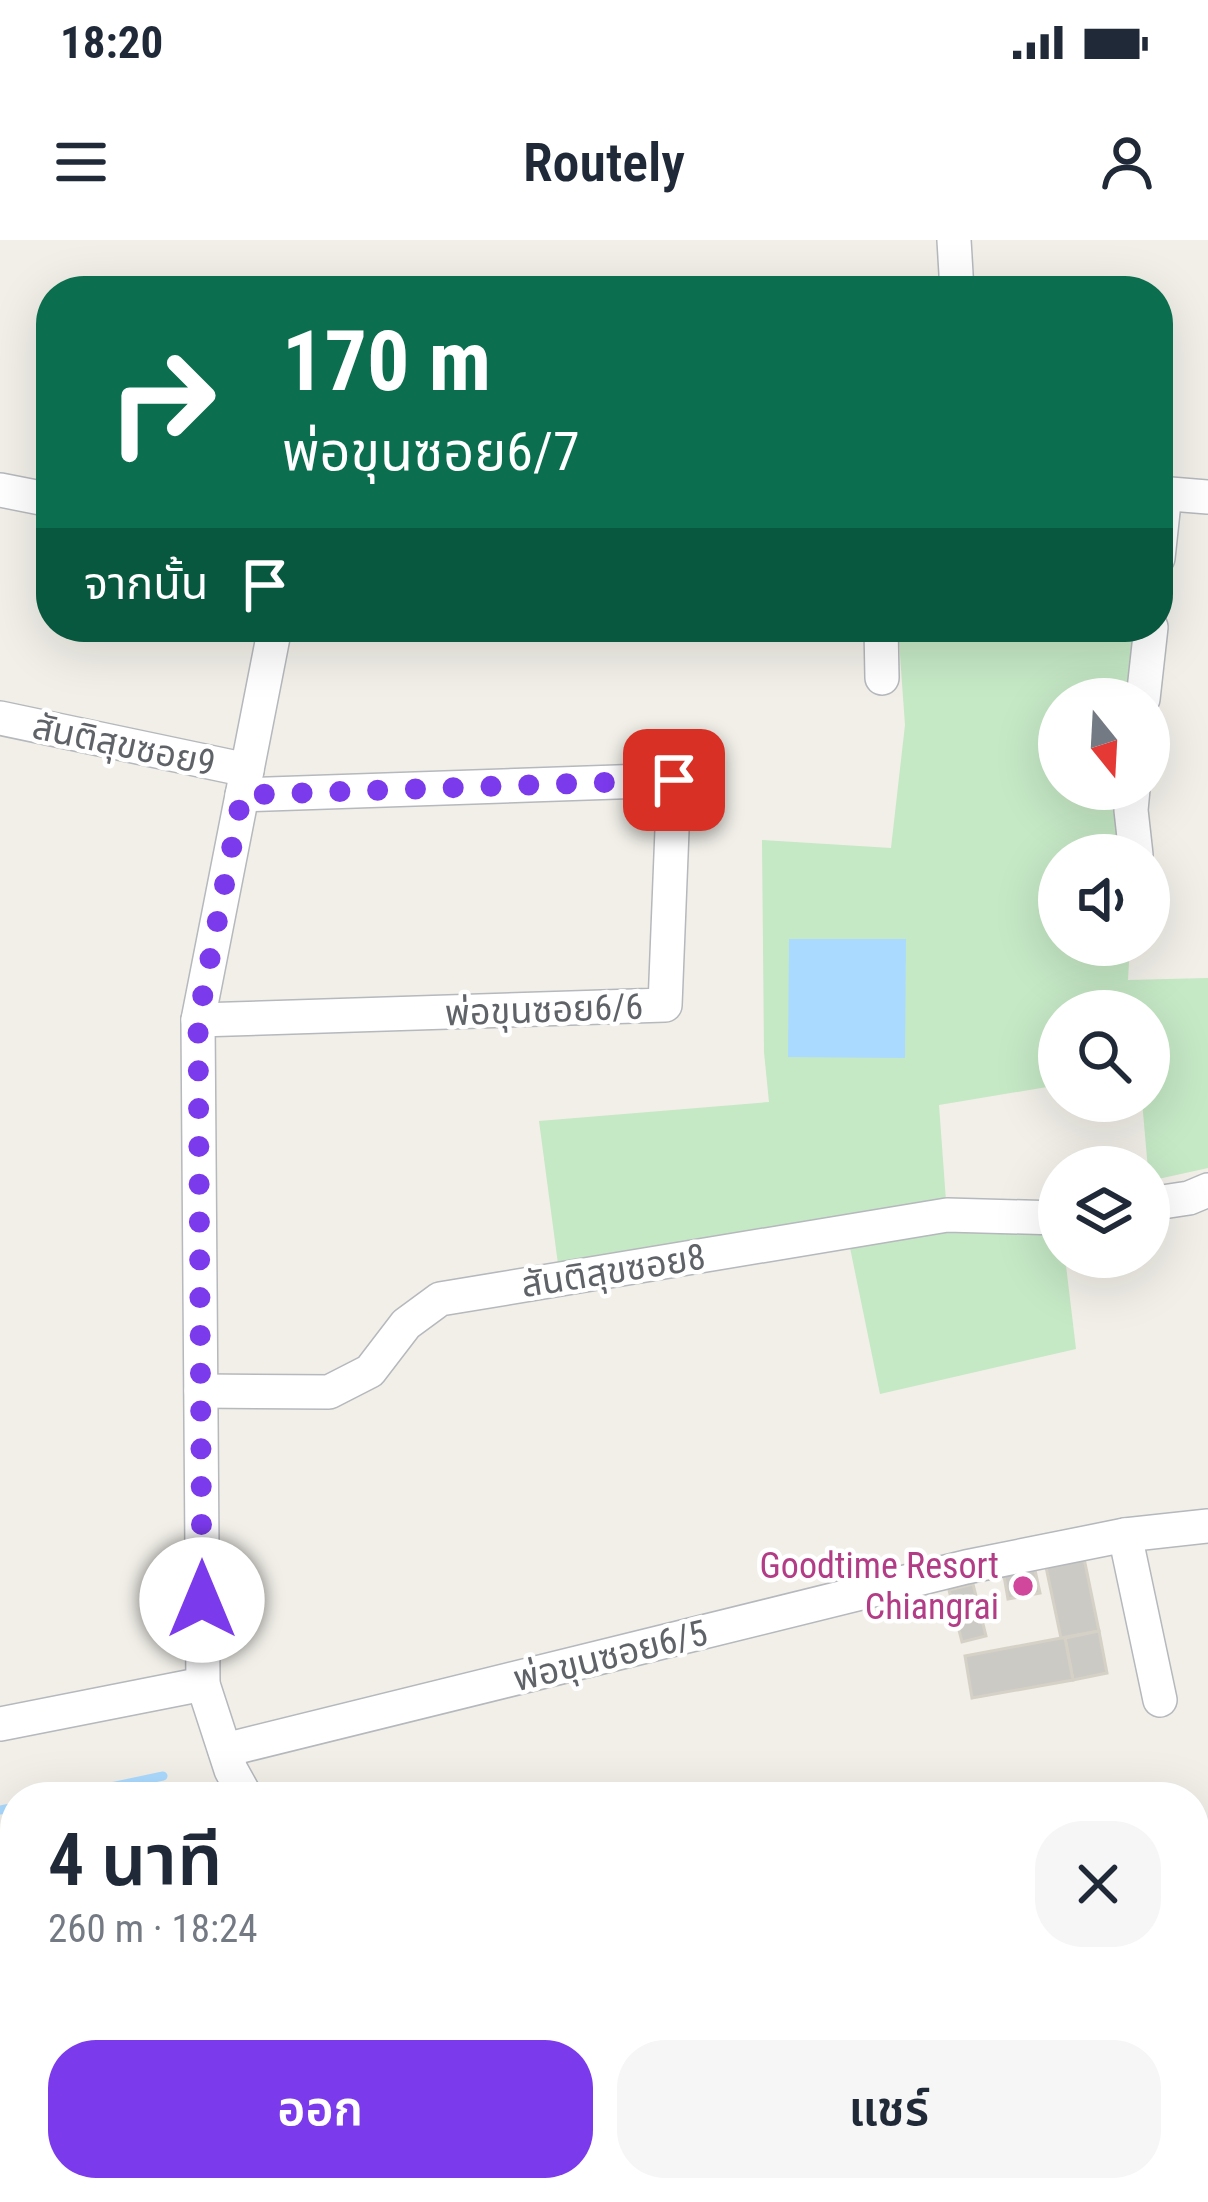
<!DOCTYPE html>
<html lang="th">
<head>
<meta charset="utf-8">
<style>
	body { margin:0; font-family:"Roboto Condensed","Noto Sans Thai",sans-serif; background:#f6f6f7; color:#1f2937; height:100vh; display:flex; flex-direction:column; font-size:45px; white-space:nowrap }
	* { box-sizing:border-box; margin:0 }
	p { font-size:39px; color:#747a83 }
	.icon { flex:none; width:66px; height:66px; fill:none; stroke:currentColor; stroke-width:2; stroke-linecap:round; stroke-linejoin:round }
	.map { position:relative; flex:1; overflow:hidden }
	.side { position:absolute; left:0px; top:1542px; width:1209px; height:420px; display:flex; flex-direction:column; background:#fff; border-radius:48px 48px 0 0; box-shadow:0 12px 48px #0002 }
	.side>* { flex:none }
	.hud { position:absolute; left:36px; top:36px; width:1137px; height:366px; border-radius:48px; box-shadow:0 12px 48px #0002; background:#0b6e4f; color:#fff; overflow:hidden }
	.needle { width:78px; rotate:162deg }
	.tools { position:absolute; left:1038px; top:438px; display:grid; gap:24px }
	.tools a { display:grid; place-items:center; width:132px; height:132px; border-radius:50%; background:#fff; box-shadow:0 12px 48px #0002; font-size:60px }
	.pin { position:absolute; display:grid; place-items:center; width:102px; height:102px; color:#fff; margin:-51px; border-radius:24px; box-shadow:0 6px 18px #0006 }
	.me { position:absolute; width:132px; margin:-66px; rotate:0deg; stroke-linejoin:round; filter:drop-shadow(0 0 9px #0008) }
	.turn { display:flex; align-items:center; gap:42px; height:252px; padding:0 48px; font-size:54px }
	.turn .icon { width:156px; height:156px; stroke-width:2.5 }
	.turn b { display:block; font-size:84px; line-height:102px }
	.then { display:flex; align-items:center; height:114px; padding:0 48px; background:#0003; gap:24px; font-size:45px }
	.round { display:grid; place-items:center; flex:none; width:126px; height:126px; border-radius:48px; background:#f6f6f7 }
	.overview { display:flex; align-items:center; justify-content:space-between; height:204px; padding:0 48px }
	h1 { font-size:72px; font-weight:600; line-height:90px }
	.primary-button { display:flex; gap:24px; margin-top:auto; padding:24px 48px }
	.primary-button a { flex:1; height:138px; border-radius:48px; background:#7c3aed; color:#fff; font-size:48px; font-weight:600; line-height:138px; text-align:center }
	.primary-button a+a { background:#f6f6f7; color:#1f2937 }
	.status { display:flex; justify-content:space-between; align-items:center; height:84px; padding:0 60px; background:#fff; direction:ltr }
	.status svg { height:33px; fill:currentColor }
	header { display:flex; justify-content:space-between; align-items:center; height:156px; padding:0 48px; background:#fff; font-size:54px; font-weight:600 }
	.map>svg:first-child { display:block }
	.green { fill:#c5e8c5 }
	.water { fill:#aadaff }
	.lines { fill:none; stroke-linecap:round; stroke-linejoin:round }
	.stream { stroke:#aadaff; stroke-width:9 }
	.building { fill:#cccac5; stroke:#d6d1c6; stroke-width:3 }
	.minor-casing { stroke:#b5b8bc; stroke-width:36 }
	.minor { stroke:#fff; stroke-width:33 }
	.route { stroke:#7c3aed; stroke-width:21; stroke-dasharray:0 37.8 }
	.hotel-dot { fill:#d1479c; stroke:#fff; stroke-width:4.5 }
	.labels { text-anchor:middle; stroke-width:9; stroke-linejoin:round; paint-order:stroke }
	.street-label { font-size:36px; fill:#5f6368; stroke:#fff }
	.hotel-label { font-size:36px; fill:#b23c85; stroke:#fff; text-anchor:end }
</style>
</head>
<body>
<div class="status"><b>18:20</b><svg viewBox="0 0 49 12"><path d="M0 12V9h3v3zM5 12V6h3v6zM10 12V3h3v9zM15 12V0h3v12zM26 1h20v11H26zM47 4h2v5h-2z"/></svg></div>
<header><svg class="icon" aria-label="menu" viewBox="0 0 24 24"><path d="M4 6h16M4 12h16M4 18h16"/></svg>Routely<svg class="icon" aria-label="person" viewBox="0 0 24 24"><circle cx="12" cy="8" r="4"/><path d="M4 21q1-7 8-7t8 7"/></svg></header>
<div class="map">
<svg width="1208" height="1962" viewBox="0 0 1208 1962">
	<rect width="100%" height="100%" fill="#f1efe8"/>
	<polygon class="green" points="898,387 1155,387 1149,459 1059,459 1059,549 1142,549 1137,615 1059,615 1059,705 1130,705 1128,740 1208,738 1208,928 1149,941 1142,861 1149,861 1149,771 1059,771 1059,845 939,865 947,975 1059,978 1059,1017 1065,1017 1076,1109 880,1154 847,993 560,1039 539,881 769,862 764,812 762,600 891,608 905,485"/>
	<polygon class="water" points="789,699 906,699 905,818 788,817"/>
	<g class="lines">
		<g class="stream">
			<polyline points="63,1557 163,1536"/>
			<polyline points="0,1570 15,1567"/>
		</g>
	</g>
	<g class="building">
		<polygon points="1084,1318 1099,1391 1061,1398 1046,1327"/>
		<polygon points="1035,1330 1040,1353 1008,1359 1004,1336"/>
		<polygon points="973,1344 986,1396 962,1402 949,1350"/>
		<polygon points="1099,1391 1107,1433 1073,1440 1065,1398"/>
		<polygon points="1061,1398 1065,1398 1073,1440 972,1458 965,1416"/>
	</g>
	<g class="lines">
		<defs>
			<g id="minor">
				<polyline points="954,0 957,51"/>
				<polyline points="0,250 51,260"/>
				<polyline points="1158,253 1208,257"/>
				<polyline points="1158,318 1165,253"/>
				<polyline points="881,387 882,438"/>
				<polyline points="1143,459 1151,387"/>
				<polyline points="0,478 247,530"/>
				<polyline points="1133,549 1131,570 1136,615"/>
				<polyline points="198,780 665,765 674,540 242,555"/>
				<polyline points="1149,964 1189,958 1208,950"/>
				<polyline points="201,1151 329,1152 370,1131 406,1084 440,1059 947,975 1059,978"/>
				<polyline points="1125,1295 1160,1460"/>
				<polyline points="0,1484 203,1444"/>
				<polyline points="225,1510 966,1327 1125,1295 1208,1286"/>
				<polyline points="246,1557 231,1530 203,1444 198,780 275,387"/>
				<polyline points="0,1783 15,1781"/>
				<polyline points="448,1947 455,1962"/>
			</g>
		</defs>
		<use href="#minor" class="minor-casing"/>
		<use href="#minor" class="minor"/>
	</g>
	<g class="lines">
		<polyline class="route" points="202,1360 198,780 242,555 674,540"/>
	</g>
	<circle class="hotel-dot" cx="1023" cy="1346" r="12"/>
	<g class="labels">
		<g class="street-label">
			<text transform="translate(124 504) rotate(12)" y="13">สันติสุขซอย9</text>
			<text transform="translate(544 769) rotate(-2)" y="13">พ่อขุนซอย6/6</text>
			<text transform="translate(613 1030) rotate(-9)" y="13">สันติสุขซอย8</text>
			<text transform="translate(610 1415) rotate(-14)" y="13">พ่อขุนซอย6/5</text>
		</g>
		<g class="hotel-label">
			<text x="999" y="1338">Goodtime Resort<tspan x="999" dy="41">Chiangrai</tspan></text>
		</g>
	</g>
</svg>
<div class="tools">
<a><svg class="needle" viewBox="-14 -14 28 28"><path d="M0-13l5 13h-10z" fill="#e53935"/><path d="M0 13l5-13h-10z" fill="#747a83"/></svg></a>
<a><svg class="icon" aria-label="sound" viewBox="0 0 24 24"><path d="M4 9h4l5-4v14l-5-4H4zM17 9q2 3 0 6"/></svg></a>
<a><svg class="icon" aria-label="search" viewBox="0 0 24 24"><circle cx="10" cy="10" r="6"/><path d="M15 15l6 6"/></svg></a>
<a><svg class="icon" aria-label="layers" viewBox="0 0 24 24"><path d="M12 4l9 5-9 5-9-5zM3 14l9 5 9-5"/></svg></a>
</div>
<div class="pin" style="left:674px;top:540px;background:#d93025"><svg class="icon" aria-label="arrive" viewBox="0 0 24 24"><path d="M6 21V4h12l-3 4 3 4H6"/></svg></div>
<svg class="me" style="left:202px;top:1360px" viewBox="-20 -20 40 40"><circle r="19" fill="#fff"/><path d="M0-13L10 11 0 6-10 11z" fill="#7c3aed"/></svg>
<div class="hud">
<div class="turn"><svg class="icon" aria-label="right" viewBox="0 0 24 24"><path d="M7 20v-9h11M14 6l5 5-5 5"/></svg><div><b>170 m</b>พ่อขุนซอย6/7</div></div>
<div class="then">จากนั้น<svg class="icon" aria-label="arrive" viewBox="0 0 24 24"><path d="M6 21V4h12l-3 4 3 4H6"/></svg></div>
</div>
<section class="side">
<div class="overview"><div><h1>4 นาที</h1><p>260 m · 18:24</p></div><a class="round"><svg class="icon" aria-label="close" viewBox="0 0 24 24"><path d="M6 6l12 12M18 6L6 18"/></svg></a></div>
<div class="primary-button"><a>ออก</a><a>แชร์</a></div>
</section>
</div>
</body>
</html>
